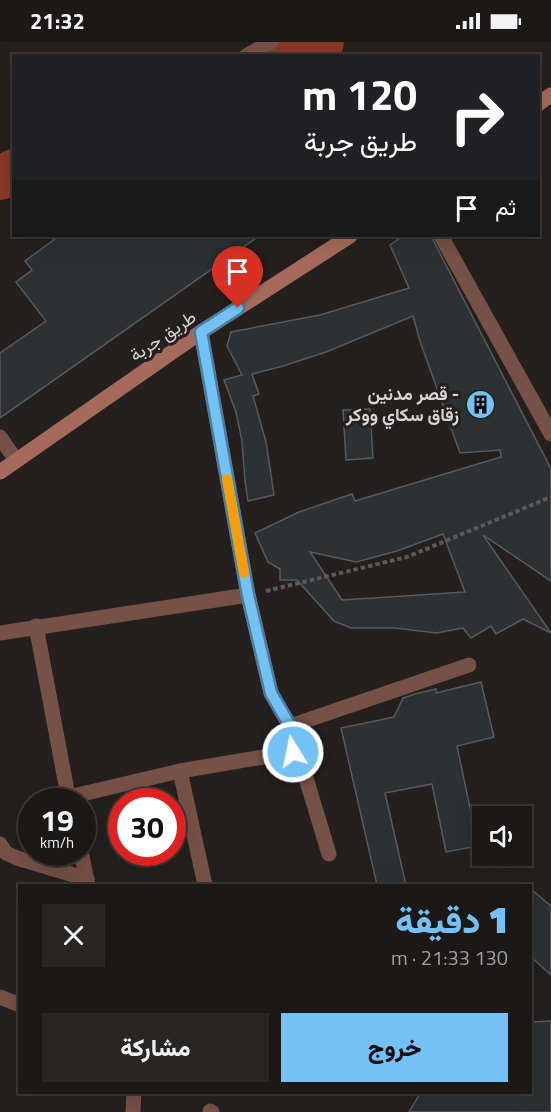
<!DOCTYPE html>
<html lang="ar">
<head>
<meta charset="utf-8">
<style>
	body { margin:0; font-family:"Titillium Web",Vazirmatn,sans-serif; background:#292523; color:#f1f3f6; direction:rtl; height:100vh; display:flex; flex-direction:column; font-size:22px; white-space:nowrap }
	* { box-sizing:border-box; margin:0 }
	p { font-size:20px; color:#a0a0a1 }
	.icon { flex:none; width:33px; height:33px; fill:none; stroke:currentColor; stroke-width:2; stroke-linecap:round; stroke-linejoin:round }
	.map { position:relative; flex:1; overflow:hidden; direction:ltr }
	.details { position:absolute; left:18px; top:842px; width:514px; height:210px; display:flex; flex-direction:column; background:#1c1816; border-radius:0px; box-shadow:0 6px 24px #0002,0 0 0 2px #3a3735; direction:rtl }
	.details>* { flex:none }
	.guide { position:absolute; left:12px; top:12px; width:528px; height:183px; border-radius:0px; box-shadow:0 6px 24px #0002,0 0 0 2px #3a3735; direction:rtl; background:#202124; color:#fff; overflow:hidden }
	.buttons { position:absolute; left:472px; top:764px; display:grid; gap:12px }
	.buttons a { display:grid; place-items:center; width:60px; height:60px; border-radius:0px; background:#1c1816; box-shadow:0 6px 24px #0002,0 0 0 2px #3a3735; font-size:30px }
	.speed { position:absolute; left:18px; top:746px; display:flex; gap:12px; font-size:30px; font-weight:700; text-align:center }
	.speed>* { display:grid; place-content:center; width:78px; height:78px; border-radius:50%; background:#1c1816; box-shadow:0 6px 24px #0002,0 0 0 2px #3a3735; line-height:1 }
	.speed small { font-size:15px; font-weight:400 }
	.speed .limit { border:9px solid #d22; background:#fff; color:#111 }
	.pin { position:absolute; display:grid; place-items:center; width:51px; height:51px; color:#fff; margin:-62px -26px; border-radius:50% 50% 50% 0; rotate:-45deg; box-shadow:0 0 6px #0007 }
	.pin .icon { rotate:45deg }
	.me { position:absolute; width:66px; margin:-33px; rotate:350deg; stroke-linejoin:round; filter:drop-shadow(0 0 4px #0008) }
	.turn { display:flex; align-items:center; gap:21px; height:126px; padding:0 24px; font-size:27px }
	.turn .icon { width:78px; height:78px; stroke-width:2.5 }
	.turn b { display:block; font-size:42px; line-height:51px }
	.then { display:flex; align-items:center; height:57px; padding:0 24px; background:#0003; gap:12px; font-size:22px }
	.round { display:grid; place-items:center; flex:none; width:63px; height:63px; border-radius:0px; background:#292523 }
	.summary { display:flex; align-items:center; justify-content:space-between; height:102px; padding:0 24px }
	h1 { font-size:36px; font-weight:800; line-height:45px; color:#73c1f5 }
	.cta { display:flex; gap:12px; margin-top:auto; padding:12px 24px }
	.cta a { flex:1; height:69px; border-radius:0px; background:#73c1f5; color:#111; font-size:24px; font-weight:800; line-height:69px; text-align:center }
	.cta a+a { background:#292523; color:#f1f3f6 }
	.status { display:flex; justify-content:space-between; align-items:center; height:42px; padding:0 30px; background:#1c1816; direction:ltr }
	.status svg { height:16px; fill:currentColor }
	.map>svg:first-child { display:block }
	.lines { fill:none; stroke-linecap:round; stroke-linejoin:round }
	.river { stroke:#8b3925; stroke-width:44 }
	.building { fill:#2c3134; stroke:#555a5e; stroke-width:1.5; fill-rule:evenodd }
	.path { stroke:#5e5958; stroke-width:4; stroke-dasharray:4.5 3; stroke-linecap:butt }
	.service { stroke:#765147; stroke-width:15 }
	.minor { stroke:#765147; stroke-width:15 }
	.secondary { stroke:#a56a5c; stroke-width:15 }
	.route-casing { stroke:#4b7d9f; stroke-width:15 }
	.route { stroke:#73c1f5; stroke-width:10 }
	.slow { stroke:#f59e0b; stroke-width:10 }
	.labels { text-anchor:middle; stroke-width:6; stroke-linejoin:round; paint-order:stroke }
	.street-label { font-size:18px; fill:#d8d4d3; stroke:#25201e }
	.poi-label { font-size:18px; font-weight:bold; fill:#d8d4d3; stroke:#25201e; text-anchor:end }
</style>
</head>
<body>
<div class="status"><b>21:32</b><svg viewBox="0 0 49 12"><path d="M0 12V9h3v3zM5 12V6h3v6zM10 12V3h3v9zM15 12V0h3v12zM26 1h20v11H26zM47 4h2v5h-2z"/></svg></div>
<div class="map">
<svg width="551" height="1070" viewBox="0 0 551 1070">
	<rect width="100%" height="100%" fill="#25201e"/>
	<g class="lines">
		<g class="river">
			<polyline points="291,14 322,0"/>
			<polyline points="0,136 14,129"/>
		</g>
	</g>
	<g class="building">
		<polygon points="59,194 259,194 0,376 0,311 46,279 16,240 32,228 25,219"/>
		<path d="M403,194H431L551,427V539L483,493L551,591L523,577L496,592L491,584L471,596L463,586L436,591L395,586H351L334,579L297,538H280V527L268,520L255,491L299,470L352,452L355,459L501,415L500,408L460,411L420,299L413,274L326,310L283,324L252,332L259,352L253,354L266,400L274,453L248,459L245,439L242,399L236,370L224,338L242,333L227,304L231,290L320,273L409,246L390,203ZM443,492L465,550L342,558L310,510L356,520L397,509Z"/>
		<polygon points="370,367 373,416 346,418 343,368"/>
		<polygon points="481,640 494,695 457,704 478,804 446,810 432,742 385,751 406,843 377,843 341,686 394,675 403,656 415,652 436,647 436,651"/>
		<polygon points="531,847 551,864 551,933 531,915"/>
		<polygon points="551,979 551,1070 409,1070 421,1050 531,1050 531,980"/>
	</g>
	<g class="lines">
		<polyline class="path" points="266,549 407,515 551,455"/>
		<g class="service">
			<polyline points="246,14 271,0"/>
			<polyline points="290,684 469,623"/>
		</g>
		<g class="minor">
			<polyline points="441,194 551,392"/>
			<polyline points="0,395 16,418"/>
			<polyline points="36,584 69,759"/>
			<polyline points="0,591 248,553 201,290"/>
			<polyline points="293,710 302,723 329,812"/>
			<polyline points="180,729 293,710 290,684 271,651 248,553"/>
			<polyline points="69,755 180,729 205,843"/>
			<polyline points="0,802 6,811 17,816 87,837"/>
			<polyline points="81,810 88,843"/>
			<polyline points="0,955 20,963"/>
			<polyline points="210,1069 212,1070"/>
			<polyline points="133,1070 134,1050"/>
		</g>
		<g class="secondary">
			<polyline points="538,62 551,53"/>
			<polyline points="0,430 201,290 350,194"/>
		</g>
	</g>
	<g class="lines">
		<defs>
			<polyline id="route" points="238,266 201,290 248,553 271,651 290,684 293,710"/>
		</defs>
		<use href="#route" class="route-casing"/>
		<use href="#route" class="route"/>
		<polyline class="slow" points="227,437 244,531"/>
	</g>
	<defs>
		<symbol id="building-disc" viewBox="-11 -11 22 22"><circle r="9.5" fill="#73c1f5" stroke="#25201e"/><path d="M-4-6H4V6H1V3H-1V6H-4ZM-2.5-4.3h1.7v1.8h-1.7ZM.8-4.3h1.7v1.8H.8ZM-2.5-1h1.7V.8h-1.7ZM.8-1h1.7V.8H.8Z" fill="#111"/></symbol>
	</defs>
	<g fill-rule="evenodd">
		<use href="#building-disc" x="464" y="346" width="33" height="33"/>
	</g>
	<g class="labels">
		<g class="street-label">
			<text transform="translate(163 294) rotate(-34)" y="6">طريق جربة</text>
		</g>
		<g class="poi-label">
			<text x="459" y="358">قصر مدنين -<tspan x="459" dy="21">زقاق سكاي ووكر</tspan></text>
		</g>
	</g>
</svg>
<div class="buttons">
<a><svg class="icon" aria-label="sound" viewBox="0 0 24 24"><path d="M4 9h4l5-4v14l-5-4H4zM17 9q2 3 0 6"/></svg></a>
</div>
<div class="speed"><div>19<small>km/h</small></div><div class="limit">30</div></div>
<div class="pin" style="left:238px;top:266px;background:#d93025"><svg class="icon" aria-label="arrive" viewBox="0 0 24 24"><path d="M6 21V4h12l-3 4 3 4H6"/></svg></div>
<svg class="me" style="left:293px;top:710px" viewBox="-20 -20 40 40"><circle r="17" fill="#73c1f5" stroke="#fff" stroke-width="3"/><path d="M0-11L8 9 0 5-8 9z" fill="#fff"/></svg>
<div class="guide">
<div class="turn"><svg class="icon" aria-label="right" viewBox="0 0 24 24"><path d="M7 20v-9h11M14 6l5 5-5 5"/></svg><div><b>120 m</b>طريق جربة</div></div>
<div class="then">ثم<svg class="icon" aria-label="arrive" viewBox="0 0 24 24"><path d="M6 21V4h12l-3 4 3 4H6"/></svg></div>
</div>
<section class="details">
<div class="summary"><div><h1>1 دقيقة</h1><p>130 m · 21:33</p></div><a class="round"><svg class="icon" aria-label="close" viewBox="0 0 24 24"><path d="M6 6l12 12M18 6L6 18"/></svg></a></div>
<div class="cta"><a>خروج</a><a>مشاركة</a></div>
</section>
</div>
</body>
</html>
